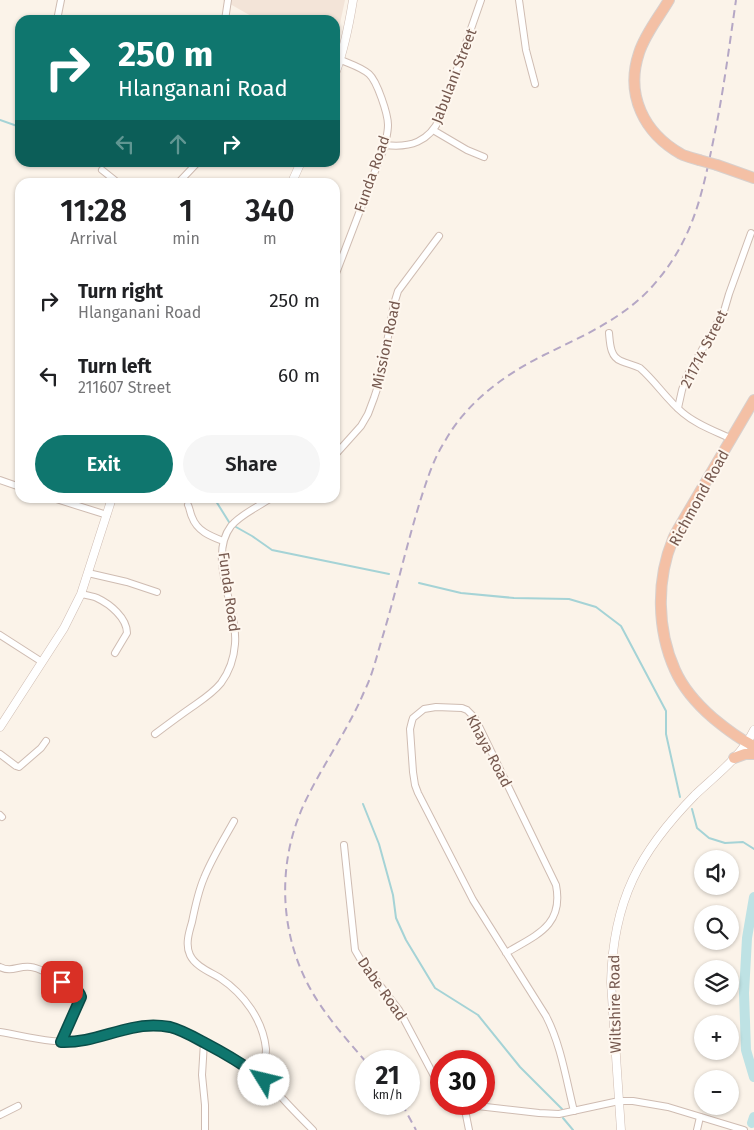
<!DOCTYPE html>
<html lang="en">
<head>
<meta charset="utf-8">
<style>
	body { margin:0; font-family:"Fira Sans",sans-serif; background:#f6f6f6; color:#202124; height:100vh; display:flex; flex-direction:column; font-size:19px; white-space:nowrap }
	* { box-sizing:border-box; margin:0 }
	p { font-size:16px; color:#757577 }
	.icon { flex:none; width:28px; height:28px; fill:none; stroke:currentColor; stroke-width:2; stroke-linecap:round; stroke-linejoin:round }
	.map { position:relative; flex:1; overflow:hidden }
	.sheet { position:absolute; left:15px; top:178px; width:325px; height:325px; display:flex; flex-direction:column; background:#fff; border-radius:15px; box-shadow:0 1px 4px #0004 }
	.sheet>* { flex:none }
	.hud { position:absolute; left:15px; top:15px; width:325px; height:152px; border-radius:15px; box-shadow:0 1px 4px #0004; background:#0f766e; color:#fff; overflow:hidden }
	.controls { position:absolute; left:694px; top:850px; display:grid; gap:10px }
	.controls a { display:grid; place-items:center; width:45px; height:45px; border-radius:50%; background:#fff; box-shadow:0 1px 4px #0004; font-size:25px }
	.speed { position:absolute; left:355px; top:1050px; display:flex; gap:10px; font-size:25px; font-weight:700; text-align:center }
	.speed>* { display:grid; place-content:center; width:65px; height:65px; border-radius:50%; background:#fff; box-shadow:0 1px 4px #0004; line-height:1 }
	.speed small { font-size:12px; font-weight:400 }
	.speed .limit { border:8px solid #d22; background:#fff; color:#111 }
	.pin { position:absolute; display:grid; place-items:center; width:42px; height:42px; color:#fff; margin:-21px; border-radius:10px; box-shadow:0 2px 8px #0006 }
	.me { position:absolute; width:55px; margin:-28px; rotate:306deg; stroke-linejoin:round; filter:drop-shadow(0 0 4px #0008) }
	.turn { display:flex; align-items:center; gap:18px; height:105px; padding:0 20px; font-size:22px }
	.turn .icon { width:65px; height:65px; stroke-width:2.5 }
	.turn b { display:block; font-size:35px; line-height:42px }
	.lanes { display:flex; align-items:center; height:48px; padding:0 20px; background:#0003; justify-content:center; gap:25px; direction:ltr }
	.lanes .off { opacity:.35 }
	.eta { display:flex; justify-content:space-evenly; align-items:center; height:85px; text-align:center }
	.eta b { font-size:30px; font-weight:600; line-height:35px }
	.cta { display:flex; gap:10px; margin-top:auto; padding:10px 20px }
	.cta a { flex:1; height:58px; border-radius:30px; background:#0f766e; color:#fff; font-size:20px; font-weight:600; line-height:58px; text-align:center }
	.cta a+a { background:#f6f6f6; color:#202124 }
	ul { padding:0; list-style:none }
	li { display:flex; align-items:center; gap:15px; height:75px; padding:0 20px }
	li div { flex:1 }
	li b { display:block; font-size:19px }
	li em { font-style:normal }
	.map>svg:first-child { display:block }
	.residential { fill:#f3e4d8 }
	.lines { fill:none; stroke-linecap:round; stroke-linejoin:round }
	.stream { stroke:#a5d3d6; stroke-width:2 }
	.river { stroke:#bee2e4; stroke-width:10 }
	.minor-casing { stroke:#cfbcb2; stroke-width:8 }
	.tertiary-casing { stroke:#cfbcb2; stroke-width:9 }
	.trunk-casing { stroke:#d8d0cd; stroke-width:12 }
	.minor { stroke:#fff; stroke-width:6 }
	.tertiary { stroke:#fff; stroke-width:8 }
	.trunk { stroke:#f4c0a5; stroke-width:10 }
	.rail { stroke:#b5a7c5; stroke-width:2; stroke-dasharray:8 5; stroke-linecap:butt }
	.trunk-bridge-casing { stroke:#d8d0cd; stroke-width:12; stroke-linecap:butt }
	.trunk-bridge { stroke:#f4c0a5; stroke-width:10 }
	.route-casing { stroke:#0a4d48; stroke-width:12 }
	.route { stroke:#0f766e; stroke-width:9 }
	.labels { text-anchor:middle; stroke-width:4; stroke-linejoin:round; paint-order:stroke }
	.street-label { font-size:15px; fill:#75584e; stroke:#fef7ef }
</style>
</head>
<body>
<div class="map">
<svg width="754" height="1130" viewBox="0 0 754 1130">
	<rect width="100%" height="100%" fill="#fbf3e9"/>
	<polygon class="residential" points="223,0 345,0 335,47 335,20 258,20"/>
	<g class="lines">
		<g class="stream">
			<polyline points="0,120 20,127"/>
			<polyline points="214,498 229,522"/>
			<polyline points="236,527 252,536 272,550 389,574"/>
			<polyline points="419,583 461,593 514,598 569,599 596,607 621,626 666,711 666,734 680,797"/>
			<polyline points="363,804 379,844 393,895 396,918 406,940 435,988 478,1015 520,1067 562,1109"/>
			<polyline points="692,809 697,828 709,838 725,843 743,842 754,849"/>
			<polyline points="563,1118 573,1130"/>
		</g>
		<g class="river">
			<polyline points="754,897 747,938 744,993 746,1050 754,1077"/>
			<polyline points="752,1123 754,1117"/>
		</g>
		<defs>
			<g id="minor">
				<polyline points="519,0 526,50 535,84"/>
				<polyline points="57,20 61,0"/>
				<polyline points="225,20 228,0"/>
				<polyline points="433,130 467,150 484,157"/>
				<path d="M385,145C410,148 429,142 440,118L481,0"/>
				<polyline points="102,170 117,182"/>
				<polyline points="179,182 198,162"/>
				<path d="M335,276L385,145C386,139 388,132 388,125C388,114 377,81 369,74C361,67 350,64 341,60"/>
				<path d="M609,333C610,343 610,357 621,361C628,364 634,365 640,368C656,382 667,400 683,413C697,425 715,431 732,439"/>
				<polyline points="678,408 682,390 686,378 724,311 729,294 751,233"/>
				<polyline points="335,455 361,426 368,414 374,398 380,380 394,304 398,291 439,236"/>
				<polyline points="0,480 20,487"/>
				<polyline points="53,498 107,515"/>
				<path d="M188,505C190,509 190,513 192,517C197,531 210,536 223,541"/>
				<polyline points="88,573 127,582 157,592"/>
				<path d="M81,594C86,595 92,596 97,598C110,604 127,618 127,633L115,653"/>
				<polyline points="0,635 42,662"/>
				<path d="M155,734C167,725 179,716 192,707C202,700 213,693 221,683C229,672 234,658 235,644C238,607 207,558 231,526C241,514 258,507 271,498"/>
				<polyline points="0,754 16,766 19,767 41,748 46,741"/>
				<polyline points="0,815 2,817"/>
				<path d="M234,821C224,839 212,858 204,878C198,892 195,907 192,922C189,932 185,945 190,955C195,966 210,972 220,978C244,994 263,1020 266,1049C266,1059 265,1069 263,1079"/>
				<polyline points="344,845 355,950 362,962 399,1010 441,1089"/>
				<path d="M506,953C536,935 564,926 556,885L475,718L467,710L462,708L436,707L424,709L413,718L412,721L410,729L413,772L415,785L418,793L473,900L546,1016C561,1045 566,1079 574,1111"/>
				<path d="M0,967C12,973 19,965 31,967C43,968 66,984 77,990L80,993L81,1000L61,1042"/>
				<path d="M0,1032C25,1036 58,1045 83,1041C107,1037 129,1025 154,1026C174,1026 190,1035 207,1044C222,1052 237,1059 250,1069C263,1078 273,1089 284,1100C293,1110 303,1120 313,1130"/>
				<polyline points="204,1042 202,1075 205,1105 205,1130"/>
				<polyline points="460,1104 539,1113 559,1114 619,1101 633,1101 668,1107 744,1130"/>
				<polyline points="464,1105 469,1130"/>
				<polyline points="0,1115 18,1106"/>
				<polyline points="697,1130 700,1117"/>
			</g>
			<g id="tertiary">
				<path d="M335,74C344,50 349,25 353,0"/>
				<polyline points="292,182 301,162"/>
				<polyline points="0,727 64,628 81,594 112,498"/>
				<path d="M621,1130L611,982C613,901 639,852 695,795C716,775 741,757 754,730"/>
			</g>
			<g id="trunk">
				<path d="M669,0C659,17 645,34 639,53C625,95 644,133 681,154C687,157 693,158 699,160"/>
				<polyline points="717,165 754,178"/>
				<path d="M754,400L684,519C680,526 676,532 673,539C656,580 657,630 675,670C683,688 698,705 713,718C725,728 739,739 754,746"/>
				<polyline points="734,758 745,754 754,754"/>
			</g>
		</defs>
		<use href="#minor" class="minor-casing"/>
		<use href="#tertiary" class="tertiary-casing"/>
		<use href="#trunk" class="trunk-casing"/>
		<use href="#minor" class="minor"/>
		<use href="#tertiary" class="tertiary"/>
		<use href="#trunk" class="trunk"/>
		<g class="rail">
			<path d="M366,1062C349,1042 331,1022 317,1000C279,941 275,865 305,802C323,764 348,730 364,692C372,676 376,659 381,642C397,590 408,537 425,486C430,471 436,455 445,441C467,402 504,375 544,355C585,335 627,317 657,281C693,238 702,195 713,142C723,95 729,48 736,0"/>
			<polyline points="402,1104 416,1130"/>
		</g>
		<defs>
			<polyline id="trunk-bridge" points="699,160 717,165"/>
		</defs>
		<use href="#trunk-bridge" class="trunk-bridge-casing"/>
		<use href="#trunk-bridge" class="trunk-bridge"/>
	</g>
	<g class="lines">
		<defs>
			<path id="route" d="M62,982C70,986 79,989 81,997L61,1042C86,1043 108,1033 132,1028C145,1025 158,1025 170,1027C182,1030 194,1037 205,1043C226,1054 245,1065 264,1080"/>
		</defs>
		<use href="#route" class="route-casing"/>
		<use href="#route" class="route"/>
	</g>
	<g class="labels">
		<g class="street-label">
			<text transform="translate(454 76) rotate(-69)" y="5">Jabulani Street</text>
			<text transform="translate(372 174) rotate(-71)" y="5">Funda Road</text>
			<text transform="translate(386 345) rotate(-78)" y="5">Mission Road</text>
			<text transform="translate(704 349) rotate(-63)" y="5">211714 Street</text>
			<text transform="translate(699 498) rotate(-61)" y="5">Richmond Road</text>
			<text transform="translate(229 592) rotate(82)" y="5">Funda Road</text>
			<text transform="translate(489 751) rotate(62)" y="5">Khaya Road</text>
			<text transform="translate(382 989) rotate(55)" y="5">Dabe Road</text>
			<text transform="translate(615 1004) rotate(-91)" y="5">Wiltshire Road</text>
		</g>
	</g>
</svg>
<div class="controls">
<a><svg class="icon" aria-label="sound" viewBox="0 0 24 24"><path d="M4 9h4l5-4v14l-5-4H4zM17 9q2 3 0 6"/></svg></a>
<a><svg class="icon" aria-label="search" viewBox="0 0 24 24"><circle cx="10" cy="10" r="6"/><path d="M15 15l6 6"/></svg></a>
<a><svg class="icon" aria-label="layers" viewBox="0 0 24 24"><path d="M12 4l9 5-9 5-9-5zM3 14l9 5 9-5"/></svg></a>
<a>+</a>
<a>−</a>
</div>
<div class="speed"><div>21<small>km/h</small></div><div class="limit">30</div></div>
<div class="pin" style="left:62px;top:982px;background:#d93025"><svg class="icon" aria-label="arrive" viewBox="0 0 24 24"><path d="M6 21V4h12l-3 4 3 4H6"/></svg></div>
<svg class="me" style="left:264px;top:1080px" viewBox="-20 -20 40 40"><circle r="19" fill="#fff"/><path d="M0-13L10 11 0 6-10 11z" fill="#0f766e"/></svg>
<div class="hud">
<div class="turn"><svg class="icon" aria-label="right" viewBox="0 0 24 24"><path d="M7 20v-9h11M14 6l5 5-5 5"/></svg><div><b>250 m</b>Hlanganani Road</div></div>
<div class="lanes"><svg class="icon off" aria-label="left" viewBox="0 0 24 24"><path d="M17 20v-9H6M10 6l-5 5 5 5"/></svg><svg class="icon off" aria-label="ahead" viewBox="0 0 24 24"><path d="M12 20V5M6 11l6-6 6 6"/></svg><svg class="icon" aria-label="right" viewBox="0 0 24 24"><path d="M7 20v-9h11M14 6l5 5-5 5"/></svg></div>
</div>
<section class="sheet">
<div class="eta">
<div><b>11:28</b><p>Arrival</p></div>
<div><b>1</b><p>min</p></div>
<div><b>340</b><p>m</p></div>
</div>
<ul>
<li><svg class="icon" aria-label="right" viewBox="0 0 24 24"><path d="M7 20v-9h11M14 6l5 5-5 5"/></svg><div><b>Turn right</b><p>Hlanganani Road</p></div><em>250 m</em></li>
<li><svg class="icon" aria-label="left" viewBox="0 0 24 24"><path d="M17 20v-9H6M10 6l-5 5 5 5"/></svg><div><b>Turn left</b><p>211607 Street</p></div><em>60 m</em></li>
</ul>
<div class="cta"><a>Exit</a><a>Share</a></div>
</section>
</div>
</body>
</html>
